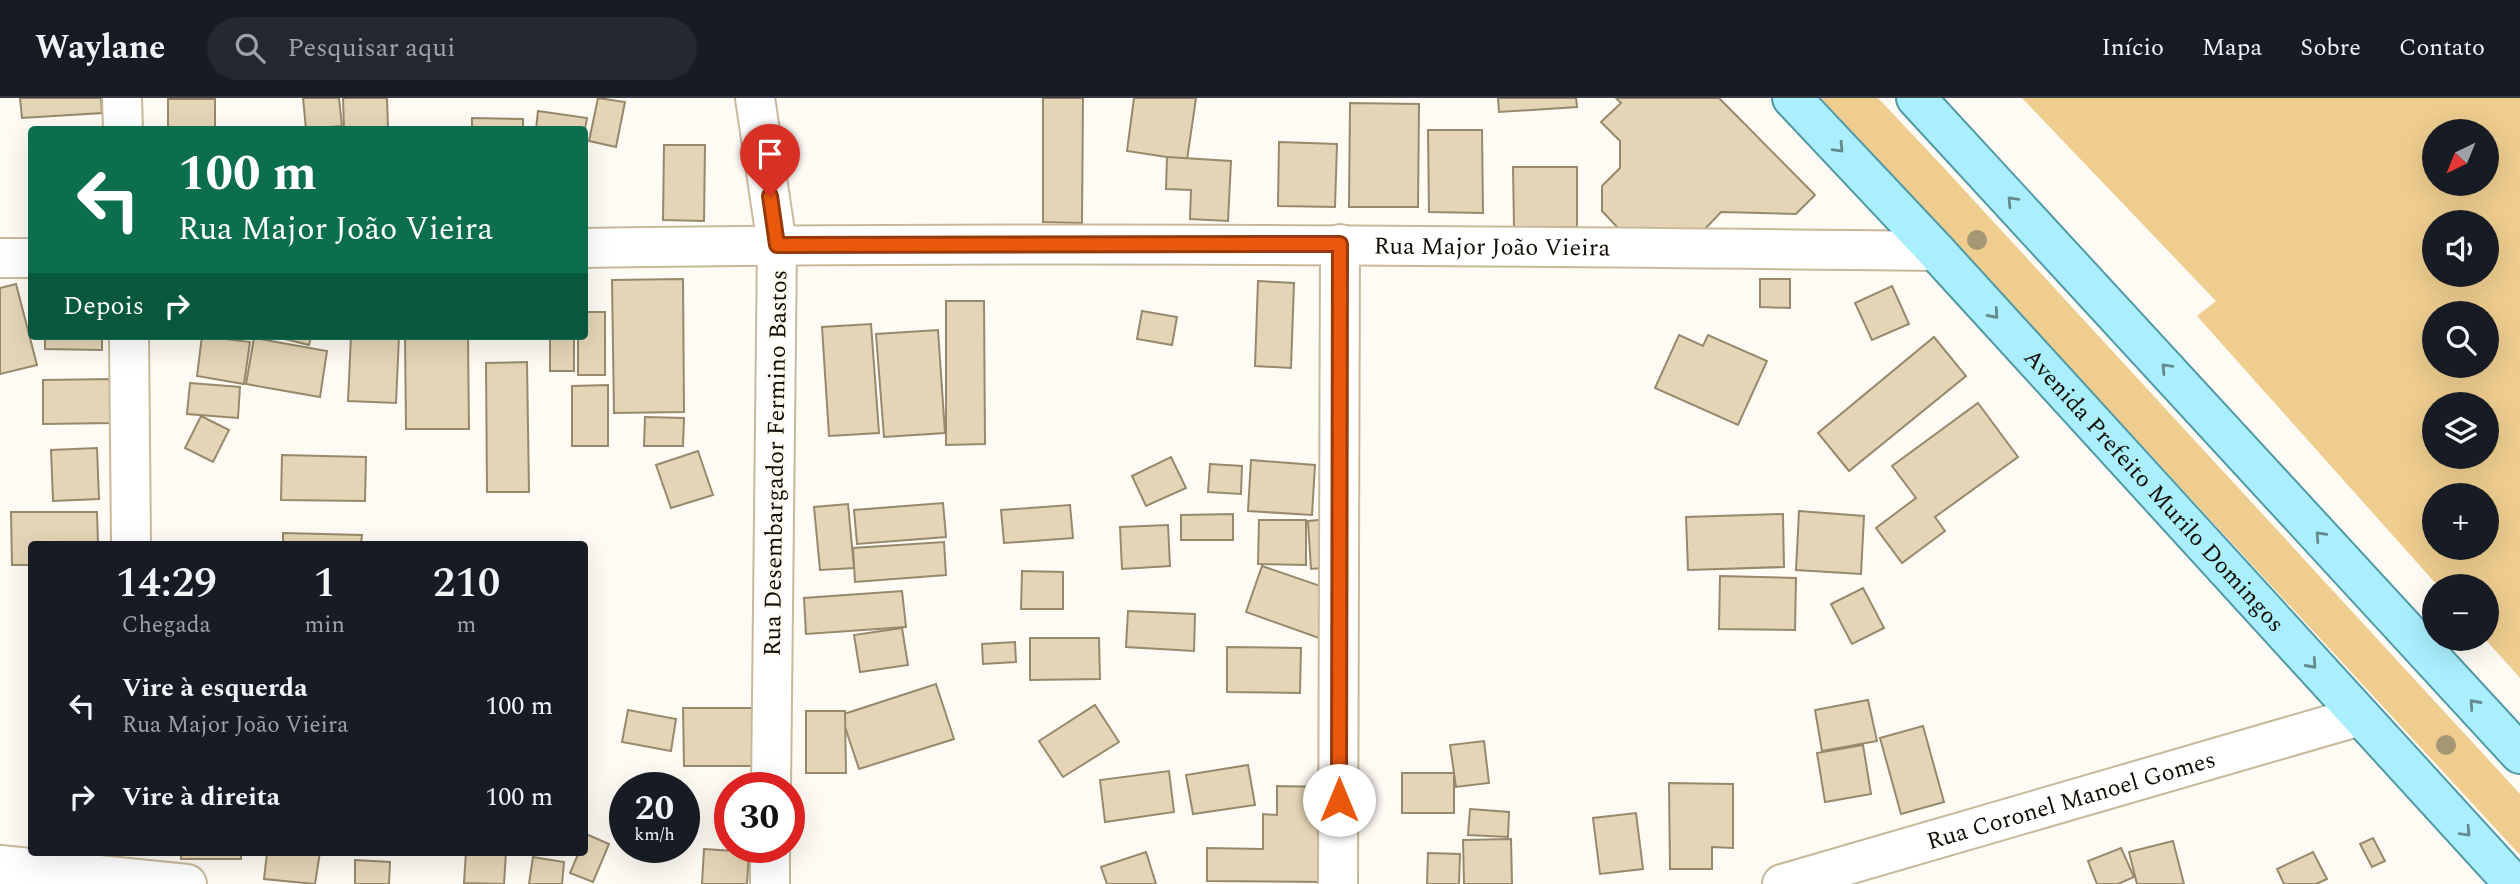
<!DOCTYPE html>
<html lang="pt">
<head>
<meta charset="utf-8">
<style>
	body { margin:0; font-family:Spectral,serif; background:#242831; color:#f1f3f6; height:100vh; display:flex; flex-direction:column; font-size:26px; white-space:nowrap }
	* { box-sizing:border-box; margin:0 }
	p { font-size:23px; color:#9ea1a6 }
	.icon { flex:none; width:38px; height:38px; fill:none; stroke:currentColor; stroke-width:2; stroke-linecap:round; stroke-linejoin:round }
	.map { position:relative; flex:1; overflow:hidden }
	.side { position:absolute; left:28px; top:443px; width:560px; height:315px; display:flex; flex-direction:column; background:#171b24; border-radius:7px; box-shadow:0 7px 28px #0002 }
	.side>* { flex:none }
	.banner { position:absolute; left:28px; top:28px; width:560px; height:214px; border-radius:7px; box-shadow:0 7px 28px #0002; background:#0b6e4f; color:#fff; overflow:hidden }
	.needle { width:46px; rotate:223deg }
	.fabs { position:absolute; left:2422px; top:21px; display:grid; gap:14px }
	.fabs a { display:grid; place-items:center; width:77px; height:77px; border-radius:50%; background:#171b24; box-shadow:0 7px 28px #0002; font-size:35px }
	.speed { position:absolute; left:609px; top:674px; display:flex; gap:14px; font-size:35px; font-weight:700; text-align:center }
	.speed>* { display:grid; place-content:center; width:91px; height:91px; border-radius:50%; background:#171b24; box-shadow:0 7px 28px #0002; line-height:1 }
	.speed small { font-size:18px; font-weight:400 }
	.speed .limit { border:10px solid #d22; background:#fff; color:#111 }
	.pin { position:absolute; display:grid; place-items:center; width:60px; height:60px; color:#fff; margin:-72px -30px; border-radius:50% 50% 50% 0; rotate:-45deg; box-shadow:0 0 7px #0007 }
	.pin .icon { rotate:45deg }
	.me { position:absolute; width:77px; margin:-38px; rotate:0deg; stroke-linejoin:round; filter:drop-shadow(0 0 5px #0008) }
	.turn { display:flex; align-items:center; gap:24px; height:147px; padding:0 35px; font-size:32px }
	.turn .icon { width:91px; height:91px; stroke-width:2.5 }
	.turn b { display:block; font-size:49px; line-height:60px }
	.then { display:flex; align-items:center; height:66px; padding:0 35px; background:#0003; gap:14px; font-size:26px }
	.eta { display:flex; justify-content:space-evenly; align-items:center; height:119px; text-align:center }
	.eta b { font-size:42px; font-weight:600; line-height:49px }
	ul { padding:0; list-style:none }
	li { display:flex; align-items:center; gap:21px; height:91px; padding:0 35px }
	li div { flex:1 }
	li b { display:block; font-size:26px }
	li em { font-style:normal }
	header { display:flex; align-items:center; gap:42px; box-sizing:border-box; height:98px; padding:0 35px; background:#171b24; border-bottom:2px solid #363941 }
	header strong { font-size:33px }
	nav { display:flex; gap:38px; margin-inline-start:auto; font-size:24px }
	.search { width:490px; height:63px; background:#242831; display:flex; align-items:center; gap:18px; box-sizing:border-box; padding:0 24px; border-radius:38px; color:#9ea1a6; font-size:26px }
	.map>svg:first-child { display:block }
	.green { fill:#eecd8e; fill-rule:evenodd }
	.building { fill:#e5d5b7; stroke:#98896c; stroke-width:2 }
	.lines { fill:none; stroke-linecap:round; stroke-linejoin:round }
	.minor-casing { stroke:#c9b99b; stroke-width:42 }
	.major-casing { stroke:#5199a6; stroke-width:42 }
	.minor { stroke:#fff; stroke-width:38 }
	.major { stroke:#aaeffe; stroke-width:38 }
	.tree { fill:#a59674 }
	.oneway { stroke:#668a8e }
	.route-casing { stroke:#983908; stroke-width:18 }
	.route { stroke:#ea580c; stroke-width:12 }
	.labels { text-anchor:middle; stroke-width:5; stroke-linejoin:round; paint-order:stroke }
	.street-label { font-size:24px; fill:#140f05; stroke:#fefaf4 }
</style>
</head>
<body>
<header>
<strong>Waylane</strong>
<div class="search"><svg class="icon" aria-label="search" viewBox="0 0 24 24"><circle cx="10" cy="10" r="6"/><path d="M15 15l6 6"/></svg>Pesquisar aqui</div>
<nav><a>Início</a><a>Mapa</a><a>Sobre</a><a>Contato</a></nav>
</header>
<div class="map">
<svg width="2520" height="786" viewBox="0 0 2520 786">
	<rect width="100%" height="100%" fill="#fefaf4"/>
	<g class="green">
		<polygon points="1821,0 1878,0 1944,70 2520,696 2520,757"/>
		<path d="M2022,0H2520V580L2485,541L2487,488H2438L2197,218L2216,203ZM2434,33H2487V86H2434ZM2434,124H2487V177H2434ZM2434,215H2487V268H2434ZM2434,306H2487V359H2434ZM2434,397H2487V450H2434Z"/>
	</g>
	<g class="building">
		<polygon points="20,0 101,0 102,15 22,20"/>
		<polygon points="303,0 339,0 342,28 306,31"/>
		<polygon points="343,0 387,0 388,32 344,32"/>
		<polygon points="598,0 625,4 616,49 589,43"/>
		<polygon points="1043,0 1083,0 1082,125 1043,124"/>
		<polygon points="1134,0 1196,0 1187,62 1127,53"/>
		<polygon points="1498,0 1576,0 1577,9 1499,14"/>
		<polygon points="1616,0 1719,0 1815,97 1796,116 1721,114 1703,133 1619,131 1602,113 1602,88 1620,70 1620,43 1601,24 1621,5"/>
		<rect x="168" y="1" width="47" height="31"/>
		<polygon points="1350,5 1419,6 1418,109 1349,109"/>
		<polygon points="538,13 587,20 584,36 584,32 536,32"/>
		<polygon points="472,20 523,21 523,32 472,32"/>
		<polygon points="1428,32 1482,32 1483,115 1429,114"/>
		<polygon points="1279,44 1337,46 1335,109 1278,108"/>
		<polygon points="664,47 705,47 704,123 663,122"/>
		<polygon points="1167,59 1231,63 1228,123 1190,121 1191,92 1166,91"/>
		<polygon points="1513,69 1577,69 1577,129 1514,129"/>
		<polygon points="683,181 684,314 614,315 612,182"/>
		<polygon points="1760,181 1790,181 1790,210 1760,209"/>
		<polygon points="1258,183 1294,185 1291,270 1255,268"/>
		<polygon points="16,186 37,267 0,276 0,190"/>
		<polygon points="1892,188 1909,226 1872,242 1855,205"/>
		<polygon points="946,203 984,203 985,346 946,347"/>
		<polygon points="1142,213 1177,219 1172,247 1137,241"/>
		<polygon points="584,214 605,214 605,277 578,277 578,238 584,238"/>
		<polygon points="871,226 879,335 829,338 822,229"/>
		<polygon points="938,232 945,335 884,339 876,236"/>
		<polygon points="1679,237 1703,248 1708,237 1767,263 1738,327 1655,290"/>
		<polygon points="45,238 102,238 102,252 45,251"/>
		<polygon points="202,238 250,244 244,286 197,278"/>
		<polygon points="273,238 311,238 309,247"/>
		<polygon points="351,238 399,238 396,305 348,303"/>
		<polygon points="405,238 468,238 469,331 406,331"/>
		<rect x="550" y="238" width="24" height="35"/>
		<polygon points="1934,239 1966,278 1849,373 1818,335"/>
		<polygon points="254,240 327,253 320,299 246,286"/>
		<polygon points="527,264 529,394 487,394 486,265"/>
		<polygon points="112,281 113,325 43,326 43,282"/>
		<polygon points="190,285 240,289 238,320 187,316"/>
		<polygon points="608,287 608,348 572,348 572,288"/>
		<polygon points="1978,305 2018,359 1935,419 1945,433 1902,465 1876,430 1916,400 1892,368"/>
		<polygon points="201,318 229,332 213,364 185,350"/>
		<polygon points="645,319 684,320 683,348 644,348"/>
		<polygon points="97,350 99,401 53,403 51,352"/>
		<polygon points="698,353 713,397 671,410 656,367"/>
		<polygon points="282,357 366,359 365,403 281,402"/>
		<polygon points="1171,359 1186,390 1146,408 1132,378"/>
		<polygon points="1251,362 1315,367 1312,417 1248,413"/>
		<polygon points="1210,366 1242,368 1241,396 1208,394"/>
		<polygon points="943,405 946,439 857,446 854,412"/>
		<polygon points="848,406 854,470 820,472 814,409"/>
		<polygon points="1070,407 1073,440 1004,445 1001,412"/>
		<polygon points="1799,413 1864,418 1861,476 1796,472"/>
		<polygon points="11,414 97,414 98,446 32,446 32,467 12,467"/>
		<polygon points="1233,416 1233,442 1181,442 1181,417"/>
		<polygon points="1783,416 1784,469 1688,472 1686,419"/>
		<polygon points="1331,421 1334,469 1311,471 1308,423"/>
		<polygon points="1259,422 1306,422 1306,467 1258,466"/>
		<polygon points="1168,427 1170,468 1122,471 1120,429"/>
		<polygon points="283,435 362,437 361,446 283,446"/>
		<polygon points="944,444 946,477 855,484 853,450"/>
		<polygon points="1262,468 1335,493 1319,540 1246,514"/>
		<polygon points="1022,473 1063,474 1063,511 1021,511"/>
		<polygon points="1720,478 1796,480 1795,532 1719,531"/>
		<polygon points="1863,490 1884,530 1852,546 1831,506"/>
		<polygon points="902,493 906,529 806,536 804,500"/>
		<polygon points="1128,513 1195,516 1194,553 1126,549"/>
		<polygon points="902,530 908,567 860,574 854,537"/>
		<polygon points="1030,540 1099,540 1100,581 1030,582"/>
		<polygon points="1015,544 1016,564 983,566 982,546"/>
		<polygon points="1227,549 1301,550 1300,595 1227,594"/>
		<polygon points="936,586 954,641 859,671 841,617"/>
		<polygon points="1868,602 1877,643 1822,653 1815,612"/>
		<polygon points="1095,607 1119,644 1063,679 1039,643"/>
		<polygon points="683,610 752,610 752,668 684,668"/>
		<polygon points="628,612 676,621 671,653 622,644"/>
		<polygon points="806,613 845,613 846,675 806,675"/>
		<polygon points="1923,628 1944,704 1901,716 1880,640"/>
		<polygon points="1484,643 1489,685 1456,689 1450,647"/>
		<polygon points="1863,647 1871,696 1825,704 1817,655"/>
		<polygon points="1248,667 1255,707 1193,716 1186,677"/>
		<polygon points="1169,673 1174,714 1105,724 1100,682"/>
		<rect x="1402" y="675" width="52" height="40"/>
		<polygon points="1669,685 1733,686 1733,750 1712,749 1712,771 1670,771"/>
		<polygon points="1277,688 1326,689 1325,784 1207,783 1207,750 1263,751 1263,716 1277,717"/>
		<polygon points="1470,711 1509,714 1508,739 1468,737"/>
		<rect x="29" y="713" width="3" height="40"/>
		<polygon points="1636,715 1643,771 1600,776 1593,720"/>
		<polygon points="586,736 609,746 593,784 570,775 579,754 584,754"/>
		<polygon points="2373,740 2385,763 2372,769 2360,746"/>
		<polygon points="1511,741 1512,786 1464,786 1463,742"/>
		<polygon points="2173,743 2184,786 2137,786 2129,754"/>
		<polygon points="2121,750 2134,779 2118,786 2097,786 2088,763"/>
		<polygon points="704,751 749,754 747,786 702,786"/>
		<rect x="181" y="754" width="60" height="7"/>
		<polygon points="285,754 320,754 315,786 264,781 267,755 285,757"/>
		<polygon points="466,754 506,754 504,786 464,785"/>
		<polygon points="1146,754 1156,786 1107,786 1101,769"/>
		<polygon points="2313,754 2327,781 2316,786 2284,786 2277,771"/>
		<polygon points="1428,755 1460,756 1459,786 1427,786"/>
		<polygon points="533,759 564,764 562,786 529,786"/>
		<polygon points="355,762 390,764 389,786 355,786"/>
	</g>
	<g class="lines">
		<defs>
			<g id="minor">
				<polyline points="122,0 123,32"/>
				<polyline points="755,0 777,147 771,690"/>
				<path id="s1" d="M584,150C1035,143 1486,148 1936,153"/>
				<polyline points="0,160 32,160"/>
				<polyline points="129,238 131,446"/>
				<polyline points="0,767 187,786"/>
				<polyline points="770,786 770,749"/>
				<polyline points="1338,786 1340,146"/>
				<path id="s2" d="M1782,786L2360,618"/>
			</g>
			<g id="major">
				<path id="s3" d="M1792,0L1936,153L2514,786"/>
				<polyline points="1916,0 2520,656"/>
			</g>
		</defs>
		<use href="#minor" class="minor-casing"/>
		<use href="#major" class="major-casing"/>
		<use href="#minor" class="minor"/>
		<use href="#major" class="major"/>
	</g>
	<g class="tree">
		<circle cx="1977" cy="142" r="10"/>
		<circle cx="2446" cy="647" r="10"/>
	</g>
	<defs><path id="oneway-chevron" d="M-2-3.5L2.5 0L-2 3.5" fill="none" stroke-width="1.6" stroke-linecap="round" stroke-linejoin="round" transform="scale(1.75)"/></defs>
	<g class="oneway">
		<use href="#oneway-chevron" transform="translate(1839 50) rotate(47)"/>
		<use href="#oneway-chevron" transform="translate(2012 103) rotate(-133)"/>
		<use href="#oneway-chevron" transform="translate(1994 216) rotate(48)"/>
		<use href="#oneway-chevron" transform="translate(2166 270) rotate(-133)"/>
		<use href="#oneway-chevron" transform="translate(2320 438) rotate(-133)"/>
		<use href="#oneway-chevron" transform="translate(2312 566) rotate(48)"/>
		<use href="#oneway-chevron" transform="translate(2474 606) rotate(-132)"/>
		<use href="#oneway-chevron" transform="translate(2466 734) rotate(47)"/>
	</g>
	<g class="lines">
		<defs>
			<polyline id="route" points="770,98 777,147 1340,146 1339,702"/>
		</defs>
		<use href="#route" class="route-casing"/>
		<use href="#route" class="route"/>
	</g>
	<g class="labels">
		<g class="street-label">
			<text dy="8" stroke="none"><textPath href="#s1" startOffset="908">Rua Major João Vieira</textPath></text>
			<text transform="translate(775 365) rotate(-89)" y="8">Rua Desembargador Fermino Bastos</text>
			<text dy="8" stroke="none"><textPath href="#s3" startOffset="534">Avenida Prefeito Murilo Domingos</textPath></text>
			<text dy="8" stroke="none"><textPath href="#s2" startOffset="301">Rua Coronel Manoel Gomes</textPath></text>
		</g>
	</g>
</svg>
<div class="fabs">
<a><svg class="needle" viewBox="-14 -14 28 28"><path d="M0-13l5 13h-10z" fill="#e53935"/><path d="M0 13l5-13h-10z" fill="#9ea1a6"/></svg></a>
<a><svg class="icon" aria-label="sound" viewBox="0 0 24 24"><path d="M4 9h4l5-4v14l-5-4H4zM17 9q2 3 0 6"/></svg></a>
<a><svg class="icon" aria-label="search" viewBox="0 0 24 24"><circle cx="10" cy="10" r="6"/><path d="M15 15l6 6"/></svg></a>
<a><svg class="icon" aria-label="layers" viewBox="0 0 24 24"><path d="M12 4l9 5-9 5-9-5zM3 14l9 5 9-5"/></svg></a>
<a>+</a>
<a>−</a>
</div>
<div class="speed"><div>20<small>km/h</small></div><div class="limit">30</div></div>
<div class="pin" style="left:770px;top:98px;background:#d93025"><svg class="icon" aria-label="arrive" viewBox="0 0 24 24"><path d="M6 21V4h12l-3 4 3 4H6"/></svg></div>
<svg class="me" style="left:1339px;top:702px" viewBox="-20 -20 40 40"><circle r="19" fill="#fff"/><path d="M0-13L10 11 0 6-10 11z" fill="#ea580c"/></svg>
<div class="banner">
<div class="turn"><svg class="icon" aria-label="left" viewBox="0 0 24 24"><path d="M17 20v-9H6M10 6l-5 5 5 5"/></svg><div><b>100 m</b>Rua Major João Vieira</div></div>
<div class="then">Depois<svg class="icon" aria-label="right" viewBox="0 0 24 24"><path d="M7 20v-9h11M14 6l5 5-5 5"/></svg></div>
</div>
<section class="side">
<div class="eta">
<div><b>14:29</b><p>Chegada</p></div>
<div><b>1</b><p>min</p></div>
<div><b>210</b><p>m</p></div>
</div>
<ul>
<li><svg class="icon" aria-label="left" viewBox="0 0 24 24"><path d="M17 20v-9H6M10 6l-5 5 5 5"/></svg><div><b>Vire à esquerda</b><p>Rua Major João Vieira</p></div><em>100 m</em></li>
<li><svg class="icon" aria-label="right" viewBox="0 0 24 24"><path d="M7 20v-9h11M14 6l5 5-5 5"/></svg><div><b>Vire à direita</b></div><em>100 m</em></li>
</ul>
</section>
</div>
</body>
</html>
